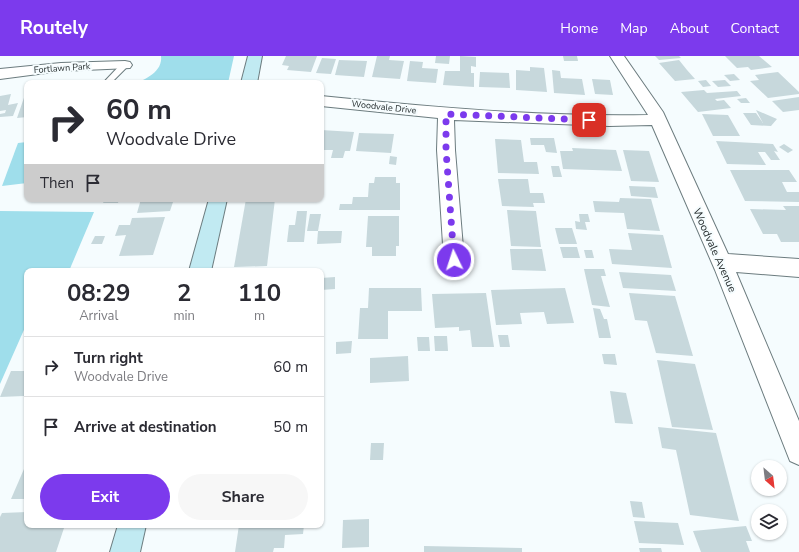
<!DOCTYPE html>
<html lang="en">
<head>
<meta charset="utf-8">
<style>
	body { margin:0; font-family:"Nunito Sans",sans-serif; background:#f7f7f7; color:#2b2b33; height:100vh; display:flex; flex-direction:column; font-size:15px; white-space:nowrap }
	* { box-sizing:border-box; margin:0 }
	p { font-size:13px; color:#7c7c81 }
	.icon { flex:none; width:22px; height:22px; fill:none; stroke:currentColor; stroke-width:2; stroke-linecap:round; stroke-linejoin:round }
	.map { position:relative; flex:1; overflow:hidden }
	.panel { position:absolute; left:24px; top:212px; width:300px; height:260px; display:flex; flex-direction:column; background:#fff; border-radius:8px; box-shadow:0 1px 3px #0004 }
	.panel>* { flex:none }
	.banner { position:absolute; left:24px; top:24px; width:300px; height:122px; border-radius:8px; box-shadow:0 1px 3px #0004; background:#fff; color:#2b2b33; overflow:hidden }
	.needle { width:26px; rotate:152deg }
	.tools { position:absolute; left:751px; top:404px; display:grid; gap:8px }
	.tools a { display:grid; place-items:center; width:36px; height:36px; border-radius:50%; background:#fff; box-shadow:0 1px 3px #0004; font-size:20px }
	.pin { position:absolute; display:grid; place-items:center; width:34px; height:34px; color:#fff; margin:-17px; border-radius:8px; box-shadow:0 2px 6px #0006 }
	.me { position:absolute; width:44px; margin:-22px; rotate:356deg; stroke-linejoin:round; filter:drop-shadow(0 0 3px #0008) }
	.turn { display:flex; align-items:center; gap:14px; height:84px; padding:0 16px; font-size:18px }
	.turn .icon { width:52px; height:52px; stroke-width:2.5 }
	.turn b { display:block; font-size:28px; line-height:34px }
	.then { display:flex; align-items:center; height:38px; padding:0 16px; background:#0003; gap:8px; font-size:15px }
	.eta { display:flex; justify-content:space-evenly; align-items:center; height:68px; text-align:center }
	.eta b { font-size:24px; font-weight:700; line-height:28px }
	.cta { display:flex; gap:8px; margin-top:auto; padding:8px 16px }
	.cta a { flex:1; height:46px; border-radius:24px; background:#7c3aed; color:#fff; font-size:16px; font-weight:700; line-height:46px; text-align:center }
	.cta a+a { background:#f7f7f7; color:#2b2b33 }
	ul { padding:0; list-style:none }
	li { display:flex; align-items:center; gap:12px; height:60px; padding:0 16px; border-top:1px solid #e1e1e2 }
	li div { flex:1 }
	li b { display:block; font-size:15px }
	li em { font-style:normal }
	header { display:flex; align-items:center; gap:24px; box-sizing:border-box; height:56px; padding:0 20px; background:#7c3aed; color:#fff }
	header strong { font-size:19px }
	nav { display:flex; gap:22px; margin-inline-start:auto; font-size:14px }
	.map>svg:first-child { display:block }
	.green { fill:#9fdeeb }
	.building { fill:#c7d8dc }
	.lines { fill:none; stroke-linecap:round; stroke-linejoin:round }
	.lane-casing { stroke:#6c7c7f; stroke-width:2 }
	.street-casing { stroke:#6c7c7f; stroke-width:2 }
	.secondary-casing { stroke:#6c7c7f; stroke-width:2 }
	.lane { fill:#fff; fill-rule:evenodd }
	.street { fill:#fff; fill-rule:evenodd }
	.secondary { fill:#c1eaf2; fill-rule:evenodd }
	.route { stroke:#7c3aed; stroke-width:7; stroke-dasharray:0 12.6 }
	.labels { text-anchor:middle; stroke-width:4; stroke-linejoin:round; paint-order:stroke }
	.far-street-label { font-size:9px; fill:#252c2d; stroke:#f5fcfe }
	.street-label { font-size:11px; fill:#252c2d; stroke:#f5fcfe }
</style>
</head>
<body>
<header>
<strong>Routely</strong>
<nav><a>Home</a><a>Map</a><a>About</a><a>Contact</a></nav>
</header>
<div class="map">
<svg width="799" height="496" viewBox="0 0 799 496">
	<rect width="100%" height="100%" fill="#f5fcfe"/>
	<g class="green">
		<path d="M161,0H234L228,27H134C146,24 163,15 161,0Z"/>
		<polygon points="27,86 27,127 2,130 18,87"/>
		<polygon points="0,155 94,156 69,215 27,215 27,267 0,328"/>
	</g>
	<g class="building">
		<polygon points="286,0 317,0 311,16 287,14 289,10 282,9"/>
		<polygon points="377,0 390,0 389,4 404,5 400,23 372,21"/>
		<polygon points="436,0 450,0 449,8 435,7"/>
		<polygon points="460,0 476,1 476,11 471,10 471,17 474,17 474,31 443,29 445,15 460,15"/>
		<polygon points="563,0 577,0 578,5 564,5"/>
		<polygon points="655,0 679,0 681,2 659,4"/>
		<polygon points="725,0 759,0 772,11 751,14 748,11 737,12"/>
		<polygon points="322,2 336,3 331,18 316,17"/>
		<polygon points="339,4 367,5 364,21 335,19"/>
		<polygon points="679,4 687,14 695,23 675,25 659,7"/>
		<polygon points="410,5 423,6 422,12 438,13 436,27 407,25"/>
		<polygon points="530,11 544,12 547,36 516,34 516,14 530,15"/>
		<polygon points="552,14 560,15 561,22 582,23 585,39 554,37"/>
		<polygon points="480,16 509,17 510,32 479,31"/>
		<polygon points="778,16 799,36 799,38 768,42 750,25 759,24 755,19"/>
		<polygon points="734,18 740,24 730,25 724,19"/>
		<polygon points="592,23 610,24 613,39 595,38"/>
		<polygon points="706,24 711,30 703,31 698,25"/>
		<polygon points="725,24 731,30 718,31 712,25"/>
		<polygon points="27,33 27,61 17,62"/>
		<polygon points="704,34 707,37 737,35 741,40 715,43 717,45 724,44 731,52 698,56 681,36"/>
		<polygon points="11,38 8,49 18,47 13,60 0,61 0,58 5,57 6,54 0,55 0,40"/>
		<polygon points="799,41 799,54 783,56 772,45"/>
		<polygon points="746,42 750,47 741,47 737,43"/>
		<polygon points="756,54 777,63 771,70 751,69 743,57 756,57 763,67"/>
		<polygon points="702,58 728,59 740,80 713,80"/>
		<polygon points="321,74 354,76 350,95 345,95 343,102 331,102 333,94 321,94"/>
		<polygon points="359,77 394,78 391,97 356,95"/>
		<polygon points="530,82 554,82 557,97 546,96 544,89 531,89"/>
		<polygon points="495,83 521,84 524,106 537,106 539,118 498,117"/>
		<polygon points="716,85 773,88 778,96 774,95 780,104 771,104 765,96 758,96 766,109 727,108"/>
		<polygon points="784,88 793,94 788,97 779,91"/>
		<polygon points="572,92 616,94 622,115 563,113 560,95 573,95"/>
		<polygon points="623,94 649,95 659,126 631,125"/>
		<polygon points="390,100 397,101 396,109 389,108"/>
		<polygon points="551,110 559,110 562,121 553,121"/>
		<polygon points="730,114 789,114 797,126 782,126 787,136 799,136 799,146 745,145"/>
		<polygon points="375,121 396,121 396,127 400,127 400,154 339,154 340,148 352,148 353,141 368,141 369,127 374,127"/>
		<polygon points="498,123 528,123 530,137 543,137 545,147 533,147 534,151 502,150"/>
		<polygon points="629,130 655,131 658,142 631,140"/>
		<polygon points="620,142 651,143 660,175 627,173 624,157 595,156 593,145 619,146"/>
		<polygon points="105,143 119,143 118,147 103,147"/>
		<polygon points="141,143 174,143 170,155 137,157"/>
		<polygon points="246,143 275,143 267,210 234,211"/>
		<polygon points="783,150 799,150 799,186 781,186 777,178 763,178 750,153 786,154"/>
		<polygon points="507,154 536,155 541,191 511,190"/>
		<polygon points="297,155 307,155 304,186 287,186 289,169 295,169"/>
		<polygon points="310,158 321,158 318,175 307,175"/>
		<polygon points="579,158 588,158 590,166 585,166 587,174 576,173 575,165 580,166"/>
		<polygon points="368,160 399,160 399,190 396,190 396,200 372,200 372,191 366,191"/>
		<polygon points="165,161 153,199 119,200 126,179 115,180 119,169 130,169 132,162"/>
		<polygon points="555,172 572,172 577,188 559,188"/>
		<polygon points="318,175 342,175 341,187 317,188"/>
		<polygon points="628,177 663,179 672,212 612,208 609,193 632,194"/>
		<polygon points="95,180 105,180 102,188 91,188"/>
		<polygon points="560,191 577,191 580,202 563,202"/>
		<polygon points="510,193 542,193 546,215 512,214"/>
		<polygon points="584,194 592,194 594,202 586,202"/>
		<polygon points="584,213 604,213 606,220 601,220 610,251 592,249"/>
		<polygon points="619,216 671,219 676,235 623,232"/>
		<polygon points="335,221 335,233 321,234 321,222"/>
		<polygon points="369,232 421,232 422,255 388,255 388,283 358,283 360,252 368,252"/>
		<polygon points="565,232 574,267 547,268 544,256 520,257 522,268 496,269 491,234"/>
		<polygon points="486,237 494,291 472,291 470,274 459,275 459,271 435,272 432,238"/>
		<polygon points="629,237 675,240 693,300 656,297 647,265 635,264"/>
		<polygon points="593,252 600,253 604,263 607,263 611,282 599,282"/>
		<polygon points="498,279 508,279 510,291 500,291"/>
		<polygon points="434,280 447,280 448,295 435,295"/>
		<polygon points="417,281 429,281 430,295 418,295"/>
		<polygon points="352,285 351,297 336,298 336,286"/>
		<polygon points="602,298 615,298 617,309 604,308"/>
		<polygon points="408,300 409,325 370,327 370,302"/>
		<polygon points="657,304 695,308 713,374 672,371"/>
		<polygon points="11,315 27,315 27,334 24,340 0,341"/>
		<polygon points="610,335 626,337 633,368 615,367"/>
		<polygon points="658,371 716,377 739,465 690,459 676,394 662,392"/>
		<polygon points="321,376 323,376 322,399 321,399"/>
		<polygon points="371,387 384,387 383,404 370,404"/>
		<polygon points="27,406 27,443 11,443"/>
		<polygon points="630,445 642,446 645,462 633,461"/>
		<polygon points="27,456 27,469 65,469 56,496 0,496 0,461 2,457"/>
		<polygon points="369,463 369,491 342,492 343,464"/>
		<polygon points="634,465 678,467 684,489 639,487"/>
		<polygon points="239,469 304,469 303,478 285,479 284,492 274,492 273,496 235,496"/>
		<polygon points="746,470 752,485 746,485 750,496 701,496 693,475"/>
		<polygon points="424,490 522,492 522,496 424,496"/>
		<polygon points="639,492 661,492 662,496 640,496"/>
	</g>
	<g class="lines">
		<defs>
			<polygon id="lane" points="122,7 129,9 111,27 103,27"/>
			<g id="street">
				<path d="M610,0H624L663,56L728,198L799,203V221L736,216L799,365V409L790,405L715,214L652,69L609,70L454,64L455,94L464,204L461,210L454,212L447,210L444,204L437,94L438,62L321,50V40C430,51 539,61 648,59Z"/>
				<polygon points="125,5 130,6 132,9 130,12 61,15 0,23 0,13 61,7"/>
			</g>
			<g id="secondary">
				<polygon points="248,0 262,0 257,27 241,27"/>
				<polygon points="209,143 227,143 211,215 189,215"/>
				<polygon points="118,469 146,469 140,496 110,496"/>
			</g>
		</defs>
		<use href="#lane" class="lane-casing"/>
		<use href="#street" class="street-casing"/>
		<use href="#secondary" class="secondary-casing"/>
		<use href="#lane" class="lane"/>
		<use href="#street" class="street"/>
		<use href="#secondary" class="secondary"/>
	</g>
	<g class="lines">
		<polyline class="route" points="454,204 446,94 446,58 589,64"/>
	</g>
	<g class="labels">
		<g class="far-street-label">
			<text transform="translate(62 12) rotate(-4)" y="3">Fortlawn Park</text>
			<text transform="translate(384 51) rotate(6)" y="3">Woodvale Drive</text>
		</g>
		<g class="street-label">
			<text transform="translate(715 194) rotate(66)" y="4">Woodvale Avenue</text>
		</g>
	</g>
</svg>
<div class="tools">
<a><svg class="needle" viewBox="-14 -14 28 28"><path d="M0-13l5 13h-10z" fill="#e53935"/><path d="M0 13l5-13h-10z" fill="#7c7c81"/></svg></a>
<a><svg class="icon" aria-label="layers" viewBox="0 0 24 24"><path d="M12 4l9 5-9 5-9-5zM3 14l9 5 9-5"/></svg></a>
</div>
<div class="pin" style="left:589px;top:64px;background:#d93025"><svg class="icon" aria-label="arrive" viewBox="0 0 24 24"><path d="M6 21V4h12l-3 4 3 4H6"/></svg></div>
<svg class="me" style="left:454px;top:204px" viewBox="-20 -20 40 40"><circle r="17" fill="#7c3aed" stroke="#fff" stroke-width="3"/><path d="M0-11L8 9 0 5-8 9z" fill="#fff"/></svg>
<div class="banner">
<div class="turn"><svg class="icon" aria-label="right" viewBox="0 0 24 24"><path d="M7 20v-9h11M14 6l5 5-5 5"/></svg><div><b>60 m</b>Woodvale Drive</div></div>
<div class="then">Then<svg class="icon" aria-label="arrive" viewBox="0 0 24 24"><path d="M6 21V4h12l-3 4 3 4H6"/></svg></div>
</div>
<section class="panel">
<div class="eta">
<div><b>08:29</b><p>Arrival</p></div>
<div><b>2</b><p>min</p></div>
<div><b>110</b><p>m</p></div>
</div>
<ul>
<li><svg class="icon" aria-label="right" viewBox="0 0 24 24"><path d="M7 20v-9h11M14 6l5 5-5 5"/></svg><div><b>Turn right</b><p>Woodvale Drive</p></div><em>60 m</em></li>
<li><svg class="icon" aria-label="arrive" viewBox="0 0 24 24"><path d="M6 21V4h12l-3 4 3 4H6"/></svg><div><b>Arrive at destination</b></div><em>50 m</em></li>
</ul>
<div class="cta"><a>Exit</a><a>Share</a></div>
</section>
</div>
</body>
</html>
